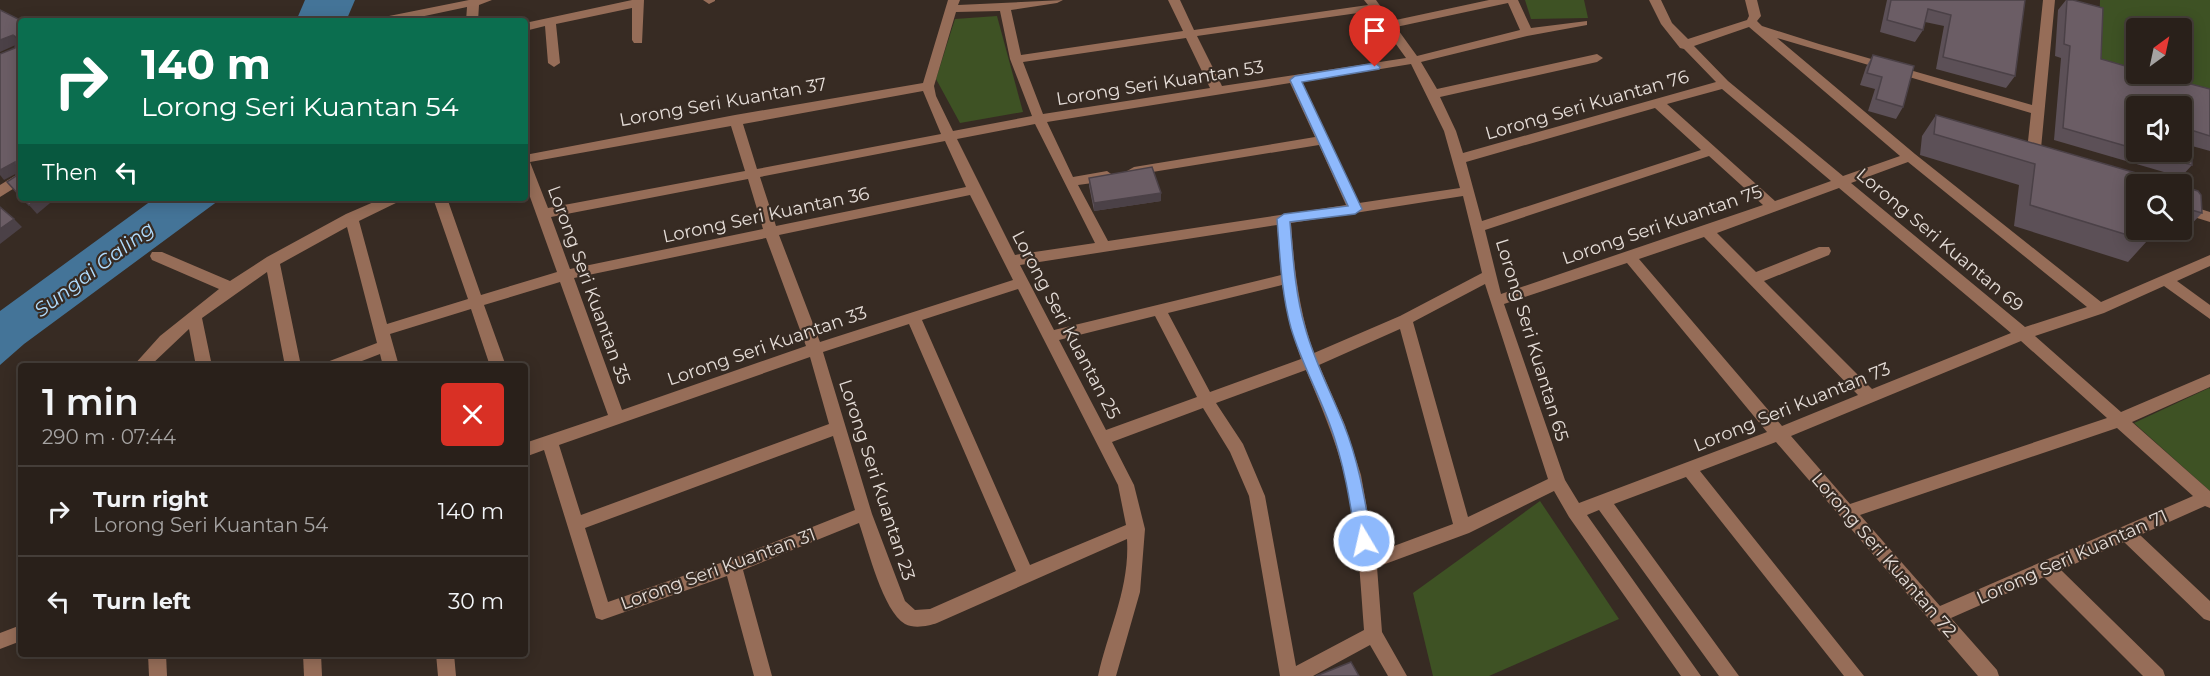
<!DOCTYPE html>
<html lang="en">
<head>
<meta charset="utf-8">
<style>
	body { margin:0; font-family:Montserrat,sans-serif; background:#352d27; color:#f1f3f6; height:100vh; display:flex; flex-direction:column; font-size:22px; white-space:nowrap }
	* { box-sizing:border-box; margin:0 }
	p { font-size:20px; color:#a5a3a2 }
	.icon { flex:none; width:33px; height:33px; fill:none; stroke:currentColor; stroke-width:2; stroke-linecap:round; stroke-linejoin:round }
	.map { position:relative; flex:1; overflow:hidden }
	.side { position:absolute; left:18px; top:363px; width:510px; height:294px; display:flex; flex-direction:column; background:#29201a; border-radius:6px; box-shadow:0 3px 15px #0003,0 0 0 2px #453e39 }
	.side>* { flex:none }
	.banner { position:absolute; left:18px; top:18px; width:510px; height:183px; border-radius:6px; box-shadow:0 3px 15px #0003,0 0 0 2px #453e39; background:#0b6e4f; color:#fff; overflow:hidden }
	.needle { width:39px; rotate:33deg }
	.buttons { position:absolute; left:2126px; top:18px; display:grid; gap:12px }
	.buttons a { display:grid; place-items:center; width:66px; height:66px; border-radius:6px; background:#29201a; box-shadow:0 3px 15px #0003,0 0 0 2px #453e39; font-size:30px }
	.pin { position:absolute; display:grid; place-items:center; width:51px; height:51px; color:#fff; margin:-62px -26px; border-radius:50% 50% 50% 0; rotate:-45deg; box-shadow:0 0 6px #0007 }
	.pin .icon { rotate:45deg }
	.me { position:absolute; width:66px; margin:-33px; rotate:351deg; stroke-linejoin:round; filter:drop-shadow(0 0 4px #0008) }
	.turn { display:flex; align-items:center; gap:21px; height:126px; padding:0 24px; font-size:27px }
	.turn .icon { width:78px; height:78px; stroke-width:2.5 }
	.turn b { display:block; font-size:42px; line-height:51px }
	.then { display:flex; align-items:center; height:57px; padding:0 24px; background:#0003; gap:12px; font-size:22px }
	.round { display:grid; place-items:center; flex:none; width:63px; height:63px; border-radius:6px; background:#352d27 }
	.headline { display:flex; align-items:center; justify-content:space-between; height:102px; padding:0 24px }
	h1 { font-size:36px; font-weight:600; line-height:45px }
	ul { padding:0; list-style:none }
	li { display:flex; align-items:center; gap:18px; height:90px; padding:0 24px; border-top:2px solid #453e39 }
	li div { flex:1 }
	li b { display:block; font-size:22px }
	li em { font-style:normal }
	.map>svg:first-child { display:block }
	.green { fill:#3e5224; fill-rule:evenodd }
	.water { fill:#447498 }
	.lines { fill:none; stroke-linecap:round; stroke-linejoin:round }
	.minor { fill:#966d58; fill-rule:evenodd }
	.wall { fill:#5c5057; fill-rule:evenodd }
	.shaded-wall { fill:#4b4147 }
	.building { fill:#6b5d65; stroke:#4b4147; stroke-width:1.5 }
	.route { fill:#8eb9fc; stroke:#5c78a4; stroke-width:1.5 }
	.labels { text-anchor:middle; stroke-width:4.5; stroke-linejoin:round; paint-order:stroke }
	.street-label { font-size:18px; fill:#e5ddd8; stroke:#372b23 }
	.water-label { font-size:20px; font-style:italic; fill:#b1dcfd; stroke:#372b23 }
</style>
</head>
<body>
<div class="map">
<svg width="2210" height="676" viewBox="0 0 2210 676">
	<rect width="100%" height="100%" fill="#372b23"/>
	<g class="green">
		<polygon points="1525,0 1584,0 1588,18 1531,19"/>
		<path d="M2100,0H2210V97L2098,66ZM2136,28H2181V74H2136Z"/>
		<polygon points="997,16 1023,112 960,123 936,79 955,19"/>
		<polygon points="2209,388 2210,389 2210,491 2134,423"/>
		<polygon points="1540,501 1619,619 1489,676 1433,676 1413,593"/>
	</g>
	<g class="water">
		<polygon points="305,0 355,0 346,21 296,21"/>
		<polygon points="155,198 222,198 24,344 0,365 0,311"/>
	</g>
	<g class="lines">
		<g class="minor">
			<polygon points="469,0 492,0 479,5 478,21 466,21 467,7 401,21 378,21 384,17"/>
			<polygon points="632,0 644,0 642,43 634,43 632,40 632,8 556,24 560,63 554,67 548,63 545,26 525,31 525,23"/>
			<polygon points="703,0 715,0 715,1 709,4"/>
			<path d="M948,0H960L958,5L1063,0L1057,3L1011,10L1021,55L1183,31L1168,0H1180L1194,30L1368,5L1364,0H1376L1391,21L1489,0H1518L1531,28L1587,21V25L1527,36L1421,62L1437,89L1597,54L1603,58L1597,62L1440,97L1456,131L1463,153L1716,82L1684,49L1680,48L1661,24L1649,0H1661L1672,23L1688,39L1747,20L1749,16L1745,0H1757L1761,16L1757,21L1762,26L1819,44L2032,105L2043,0H2055L2040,159L2043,163L2036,167L2026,160L2031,113L1777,38L1915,154L2101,302L2210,255V266L2177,281L2210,305V319L2164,286L2104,313L2035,336L2121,412L2210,374V387L2132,422L2210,491V508L2205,506L2140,535L2210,601V621L2204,619L2124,542L2061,570L2163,670L2165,676H2143L2044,577L1951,618L1997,670L1999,676H1978L1776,442L1700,471L1864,676H1844L1686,477L1614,504L1739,676H1719L1599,510L1587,515L1701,676H1681L1569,517L1554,491L1469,533L1377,567L1382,632L1407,676H1388L1370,645L1313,676H1280L1249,496L1230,452L1203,408L1112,442L1134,485L1145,529L1140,592L1116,676H1098C1108,630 1130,588 1127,539L937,623C929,626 914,629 905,624C883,611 868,549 859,523L743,570L772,676H754L727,576L602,620L596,618L544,450L525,457V443L608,415L560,282L484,305L506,366H490L471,309L390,334L399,366H383L380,354L349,366H324L327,362L377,343L347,227L280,264L301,366H285L267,272L202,318L212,366H196L189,329L150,366H133L160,336L219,289L152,260L150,256L152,252H162L230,281L267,257L346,214L383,198H402L400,201L359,221L387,324L468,299L433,198H447L481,295L557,272L525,183V155L735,115L923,83ZM1508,3L1520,30L1417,56L1396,27ZM1000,11L1010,59L1032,116L953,131L936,96L934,86L956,12ZM1372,11L1406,58L1222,86L1197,36ZM1749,27L1900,156L1843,176L1728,81L1694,46ZM1186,38L1210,88L1043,114L1023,62ZM1411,64L1444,131L1460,188L1359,203L1302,82ZM1290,83L1315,137L1134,167L1127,171L1134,175L1319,145L1346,205L1108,241L1078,185L1107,181L1114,176L1107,171L1073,177L1047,122ZM1722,89L1831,181L1775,201L1667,104ZM923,91L941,134L757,169L743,124ZM1655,108L1701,150L1482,221L1466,162ZM1035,124L1095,243L1015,255L957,139ZM731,126L745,171L548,208L530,162ZM945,141L966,187L776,226L760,177ZM1709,156L1763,205L1501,294L1485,230ZM1908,162L2087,307L2025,327L1851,183ZM748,179L763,229L570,269L551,217ZM1839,188L2011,333L1872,389L1764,281L1829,255L1831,251L1829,247H1819L1756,272L1717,233ZM970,195L1013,280L820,342L779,235ZM1463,196L1482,273L1400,316L1314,353C1299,311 1294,268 1291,223ZM1277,225L1281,275L1054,330L1020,265ZM1704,237L1858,395L1782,426L1639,259ZM766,238L806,346L622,410L574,278ZM1627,263L1767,432L1579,503L1565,480L1504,304ZM1485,284L1548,479L1468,517L1413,322ZM1282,285L1290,326L1301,359L1210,392L1168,313ZM1018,289L1118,485L1126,525L1030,565L922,320ZM1155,316L1197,397L1106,430L1059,340ZM909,324L1016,571L930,609L915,610L905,601L872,514L823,352ZM1400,329L1453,524L1375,553L1361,475L1345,425L1319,365ZM2021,341L2107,418L1850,504L1791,436ZM810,357L829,424L581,515L559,445ZM1306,370C1320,404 1335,438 1344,474C1358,524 1360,578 1364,630L1296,666L1265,496L1243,444L1216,403ZM2117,428L2193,496L1940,606L1860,515ZM833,436L855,510L729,560L608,602L585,528Z"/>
			<polygon points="21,172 21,184 0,197 0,185"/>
			<polygon points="2181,203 2210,212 2210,222 2181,213"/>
			<polygon points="21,625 21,641 0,649 0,633"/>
			<polygon points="148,654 166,654 167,676 149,676"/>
			<polygon points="303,654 321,654 322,676 304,676"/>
			<polygon points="436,654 454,654 456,676 438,676"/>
		</g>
	</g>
	<g class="wall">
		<polygon points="1887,0 2025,0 2015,76 2006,88 1936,69 1944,26 1925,22 1923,30 1915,42 1880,32"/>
		<path d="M2066,0H2073L2101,59L2210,89V151L2192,146V165L2181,177L2054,140L2061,58L2055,56L2058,10ZM2136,106L2181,152H2136Z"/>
		<polygon points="1873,55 1903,107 1896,119 1868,111 1875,89 1860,85 1866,67"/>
		<polygon points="1936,115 2136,184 2147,241 2128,262 2014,226 2019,185 1920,155 1922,136"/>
		<polygon points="1089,178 1161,201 1094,211 1089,186"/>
		<polygon points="2181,186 2202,213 2182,234 2167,230 2181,230"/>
	</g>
	<g class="shaded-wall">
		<polygon points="13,35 20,43 0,52 0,40"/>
		<polygon points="15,162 21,171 4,180 0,175 0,170"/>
		<polygon points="1161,193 1161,201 1094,211 1094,203"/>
		<polygon points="38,198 56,198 37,214 29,205"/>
		<polygon points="14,219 22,227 0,244 0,229"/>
	</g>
	<g class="building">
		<polygon points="1891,0 2025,0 2015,76 1943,57 1951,15 1928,9 1923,30 1887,20"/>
		<polygon points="2067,0 2073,0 2103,8 2101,59 2136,69 2136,74 2153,74 2210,89 2210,136 2191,130 2192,165 2145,152 2181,152 2181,106 2136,106 2136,149 2063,128 2070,46 2064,44"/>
		<polygon points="0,10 22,21 21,21 21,197 7,182 16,176 15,162 0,170 0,54 15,48 16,37 13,35 0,40"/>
		<polygon points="1873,55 1914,66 1903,107 1876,99 1882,77 1867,73"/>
		<polygon points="1936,115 2174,184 2136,184 2136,230 2147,230 2147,241 2030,205 2035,164 1934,134"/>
		<polygon points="1152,167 1161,193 1094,203 1089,178"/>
		<polygon points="2181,186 2198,191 2201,195 2202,213 2181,207"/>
		<polygon points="22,198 38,198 29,205"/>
		<polygon points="0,207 14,219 0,229"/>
		<polygon points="1351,662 1359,676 1316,676"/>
	</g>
	<path class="route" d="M1375,63L1380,67L1379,69L1302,82L1362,209L1355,214L1290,222C1293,257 1295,293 1305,327C1314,361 1331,392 1344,425C1359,462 1365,501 1372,541L1370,546H1359L1356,541C1350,501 1344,463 1330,425C1318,392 1301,362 1291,328C1281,292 1280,255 1277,219L1284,214L1348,206L1290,80L1295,76Z"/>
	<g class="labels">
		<g class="street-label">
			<text transform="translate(1160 83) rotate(-9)" y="6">Lorong Seri Kuantan 53</text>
			<text transform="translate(723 102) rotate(-10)" y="6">Lorong Seri Kuantan 37</text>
			<text transform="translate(1587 105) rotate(-16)" y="6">Lorong Seri Kuantan 76</text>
			<text transform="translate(766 215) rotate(-12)" y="6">Lorong Seri Kuantan 36</text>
			<text transform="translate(1662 225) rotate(-19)" y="6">Lorong Seri Kuantan 75</text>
			<text transform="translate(1940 240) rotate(40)" y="6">Lorong Seri Kuantan 69</text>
			<text transform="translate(589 285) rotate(70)" y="6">Lorong Seri Kuantan 35</text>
			<text transform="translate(1066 325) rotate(62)" y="6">Lorong Seri Kuantan 25</text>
			<text transform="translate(1532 340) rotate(73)" y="6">Lorong Seri Kuantan 65</text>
			<text transform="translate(767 346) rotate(-19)" y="6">Lorong Seri Kuantan 33</text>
			<text transform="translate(1792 407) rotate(-22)" y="6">Lorong Seri Kuantan 73</text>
			<text transform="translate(877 480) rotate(72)" y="6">Lorong Seri Kuantan 23</text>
			<text transform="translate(1884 555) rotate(49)" y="6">Lorong Seri Kuantan 72</text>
			<text transform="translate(2072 557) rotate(-24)" y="6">Lorong Seri Kuantan 71</text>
			<text transform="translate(718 569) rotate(-20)" y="6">Lorong Seri Kuantan 31</text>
		</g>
		<g class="water-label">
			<text transform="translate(94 269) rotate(-37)" y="7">Sungai Galing</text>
		</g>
	</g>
</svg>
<div class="buttons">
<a><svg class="needle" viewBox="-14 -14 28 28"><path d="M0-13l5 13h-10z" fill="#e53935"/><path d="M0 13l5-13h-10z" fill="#a5a3a2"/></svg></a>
<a><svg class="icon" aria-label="sound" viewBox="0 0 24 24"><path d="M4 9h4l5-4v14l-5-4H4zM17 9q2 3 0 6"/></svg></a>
<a><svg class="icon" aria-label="search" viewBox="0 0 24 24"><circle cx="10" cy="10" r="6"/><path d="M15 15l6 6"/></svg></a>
</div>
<div class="pin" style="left:1375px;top:67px;background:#d93025"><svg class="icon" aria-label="arrive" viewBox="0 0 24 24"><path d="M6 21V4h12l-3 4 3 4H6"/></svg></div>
<svg class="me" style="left:1364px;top:541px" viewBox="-20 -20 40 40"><circle r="17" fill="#8eb9fc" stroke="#fff" stroke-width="3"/><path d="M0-11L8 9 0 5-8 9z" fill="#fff"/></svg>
<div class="banner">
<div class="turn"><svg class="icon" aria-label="right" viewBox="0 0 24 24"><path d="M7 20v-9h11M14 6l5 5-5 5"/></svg><div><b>140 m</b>Lorong Seri Kuantan 54</div></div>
<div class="then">Then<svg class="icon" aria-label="left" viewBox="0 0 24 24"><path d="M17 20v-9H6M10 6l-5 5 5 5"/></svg></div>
</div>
<section class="side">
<div class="headline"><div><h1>1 min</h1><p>290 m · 07:44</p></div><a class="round" style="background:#d93025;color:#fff"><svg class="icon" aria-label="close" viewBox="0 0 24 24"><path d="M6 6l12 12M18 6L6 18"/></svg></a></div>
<ul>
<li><svg class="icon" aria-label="right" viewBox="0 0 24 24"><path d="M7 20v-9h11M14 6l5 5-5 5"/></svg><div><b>Turn right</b><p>Lorong Seri Kuantan 54</p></div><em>140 m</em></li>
<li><svg class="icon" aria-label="left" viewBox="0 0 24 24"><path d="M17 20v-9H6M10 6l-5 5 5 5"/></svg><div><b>Turn left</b></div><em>30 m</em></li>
</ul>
</section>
</div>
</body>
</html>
